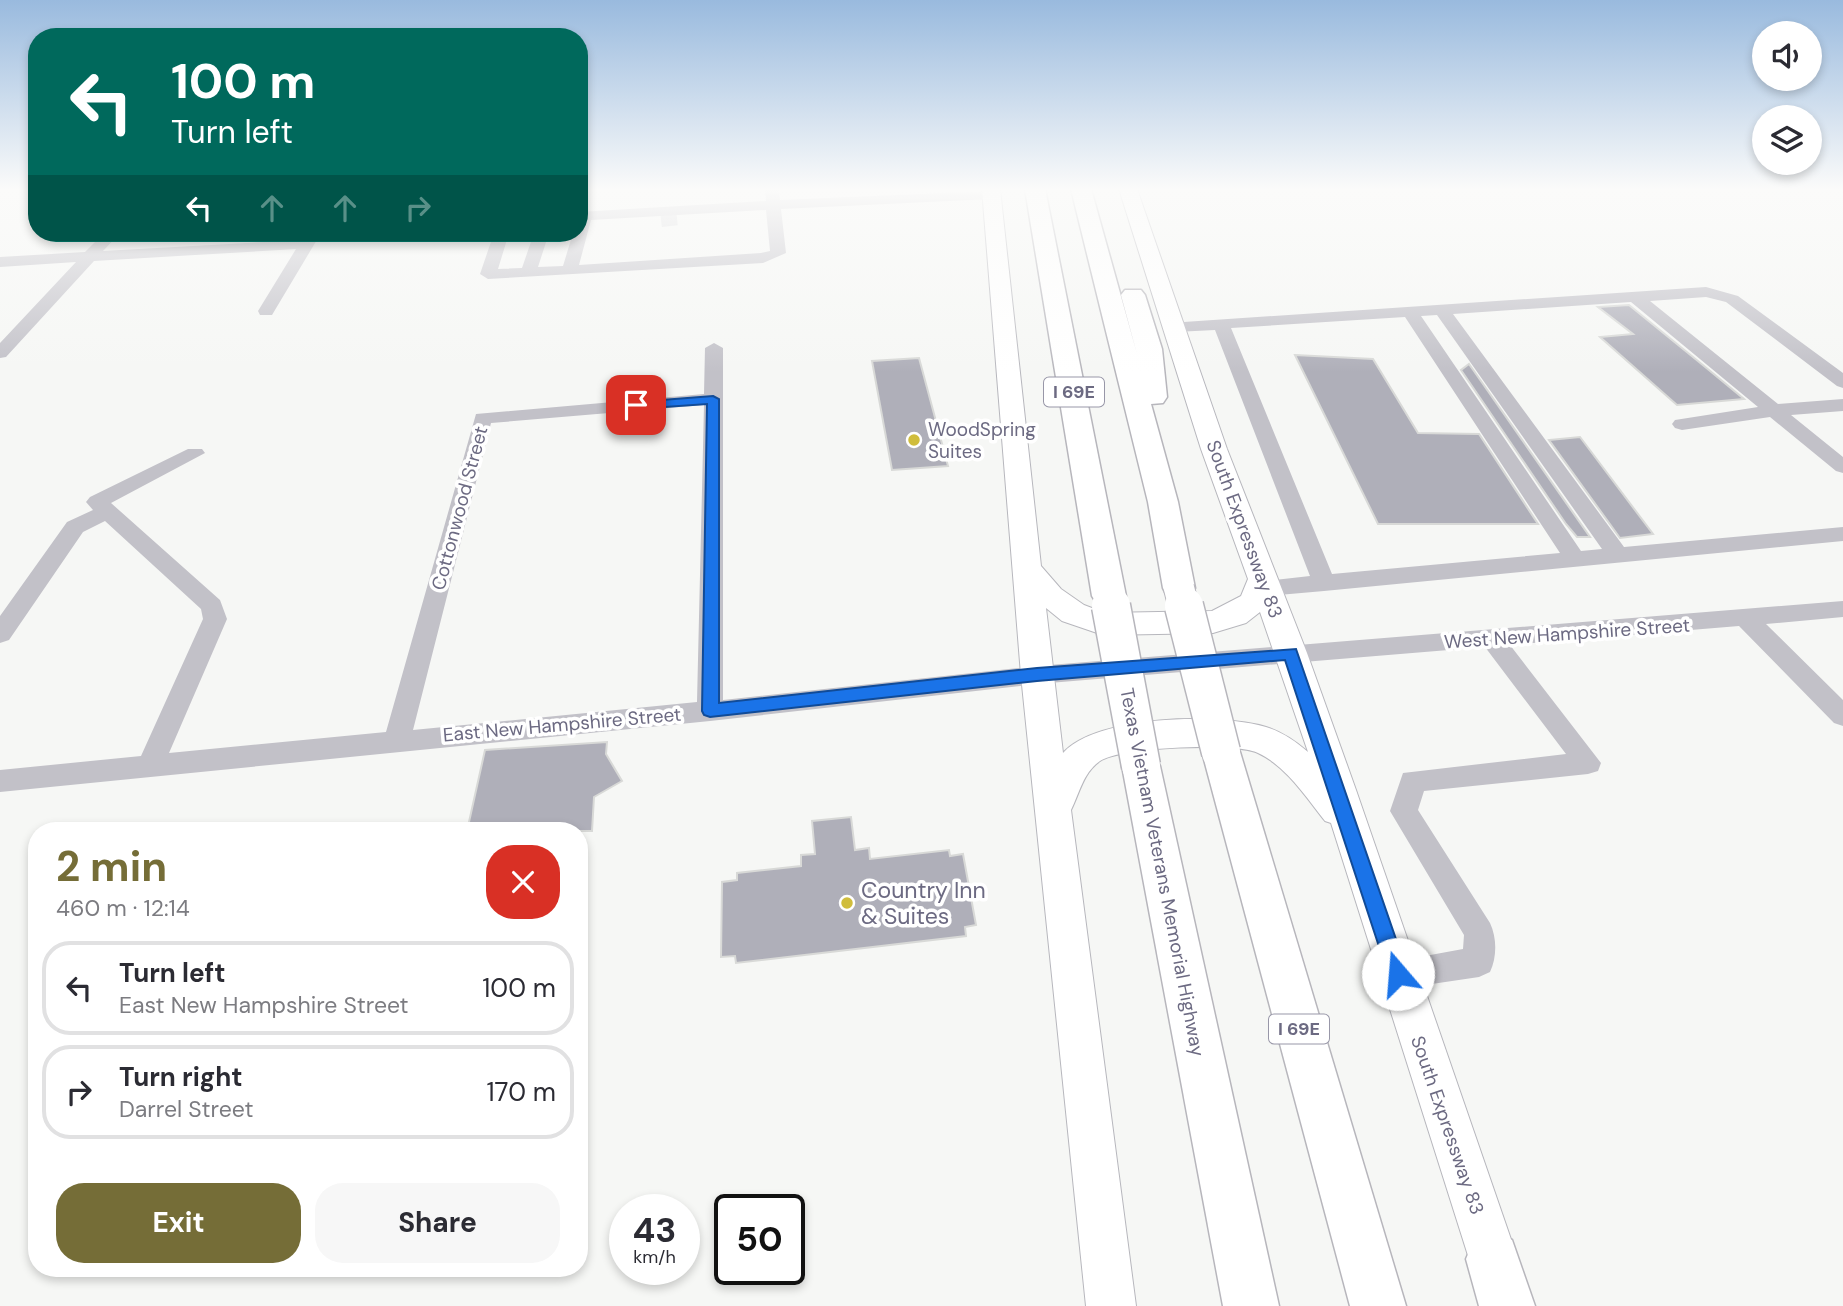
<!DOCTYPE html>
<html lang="en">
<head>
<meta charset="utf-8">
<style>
	body { margin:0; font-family:"DM Sans",sans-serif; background:#f7f7f7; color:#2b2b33; height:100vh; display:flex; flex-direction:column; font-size:26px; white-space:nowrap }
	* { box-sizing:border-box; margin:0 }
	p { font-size:23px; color:#7c7c81 }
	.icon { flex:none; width:38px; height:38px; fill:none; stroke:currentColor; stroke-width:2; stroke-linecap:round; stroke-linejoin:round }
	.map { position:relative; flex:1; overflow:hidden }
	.sheet { position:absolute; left:28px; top:822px; width:560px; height:455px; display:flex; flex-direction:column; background:#fff; border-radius:28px; box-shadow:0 4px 10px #0003 }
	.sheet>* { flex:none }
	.hud { position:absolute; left:28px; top:28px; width:560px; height:214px; border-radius:28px; box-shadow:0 4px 10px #0003; background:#00695c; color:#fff; overflow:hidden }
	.controls { position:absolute; left:1752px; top:21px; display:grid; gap:14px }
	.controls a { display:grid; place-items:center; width:70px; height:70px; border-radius:50%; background:#fff; box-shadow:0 4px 10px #0003; font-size:35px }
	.speed { position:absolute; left:609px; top:1194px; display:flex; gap:14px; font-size:35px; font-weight:700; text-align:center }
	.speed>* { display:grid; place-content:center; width:91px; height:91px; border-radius:50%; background:#fff; box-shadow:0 4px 10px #0003; line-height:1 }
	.speed small { font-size:18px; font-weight:400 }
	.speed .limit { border:4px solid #111; border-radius:10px; background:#fff; color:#111 }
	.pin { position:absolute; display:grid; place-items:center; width:60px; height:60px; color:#fff; margin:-30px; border-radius:14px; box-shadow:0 4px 10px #0006 }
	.me { position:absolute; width:77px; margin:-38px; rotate:342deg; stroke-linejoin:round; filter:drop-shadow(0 0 5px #0008) }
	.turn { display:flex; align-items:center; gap:24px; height:147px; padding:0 28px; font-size:32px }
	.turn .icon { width:91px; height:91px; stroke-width:2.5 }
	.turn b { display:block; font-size:49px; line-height:60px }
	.lanes { display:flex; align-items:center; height:66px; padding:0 28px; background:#0003; justify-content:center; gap:35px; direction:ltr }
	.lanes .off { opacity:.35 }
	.round { display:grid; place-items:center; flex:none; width:74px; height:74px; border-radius:28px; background:#f7f7f7 }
	.summary { display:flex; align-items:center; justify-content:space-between; height:119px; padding:0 28px }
	h1 { font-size:42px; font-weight:700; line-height:52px; color:#756d37 }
	.cta { display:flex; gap:14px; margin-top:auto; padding:14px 28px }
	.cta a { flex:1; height:80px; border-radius:28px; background:#756d37; color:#fff; font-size:28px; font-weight:700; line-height:80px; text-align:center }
	.cta a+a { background:#f7f7f7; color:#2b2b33 }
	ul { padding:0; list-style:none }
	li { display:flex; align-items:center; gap:21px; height:94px; margin:0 14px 10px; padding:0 14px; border:4px solid #e1e1e2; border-radius:28px }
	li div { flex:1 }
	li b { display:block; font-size:26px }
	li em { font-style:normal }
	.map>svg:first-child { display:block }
	.building { fill:#afafb9; stroke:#d8d9d7; stroke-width:2 }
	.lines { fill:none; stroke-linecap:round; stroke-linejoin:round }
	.minor-tunnel { stroke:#d4d4d8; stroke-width:16; stroke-dasharray:16 8; stroke-linecap:butt }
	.major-casing { stroke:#b7b7bd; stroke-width:2 }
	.highway-casing { stroke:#b7b6bc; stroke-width:3 }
	.minor { fill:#c2c1c8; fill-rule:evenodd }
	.major { fill:#fff; fill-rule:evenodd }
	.highway { fill:#fff; fill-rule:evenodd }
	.highway-bridge-far1-casing { stroke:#b7b6bc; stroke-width:32; stroke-linecap:butt }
	.highway-bridge-casing { stroke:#b7b6bc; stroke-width:41; stroke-linecap:butt }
	.highway-bridge-far1 { stroke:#fff; stroke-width:30 }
	.highway-bridge { stroke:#fff; stroke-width:38 }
	.route { fill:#1a73e8; stroke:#114b97; stroke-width:2 }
	.poi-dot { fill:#d0bd3c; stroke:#fff; stroke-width:2.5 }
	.labels { text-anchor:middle; stroke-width:7; stroke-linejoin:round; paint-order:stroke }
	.shield { fill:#fff; stroke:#9897a8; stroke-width:2 }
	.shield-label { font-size:18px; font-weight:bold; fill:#6c6a82 }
	.poi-label { font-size:19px; fill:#6c6a82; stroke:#fff; text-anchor:start }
	.street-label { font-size:19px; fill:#6c6a82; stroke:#fff }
	.near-poi-label { font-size:23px; fill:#6c6a82; stroke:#fff; text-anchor:start }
</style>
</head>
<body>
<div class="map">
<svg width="1843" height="1306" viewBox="0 0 1843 1306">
	<rect width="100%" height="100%" fill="#f6f7f5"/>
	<g class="building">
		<polygon points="1629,305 1704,366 1744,399 1677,405 1600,337 1633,334 1598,307"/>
		<polygon points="1295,355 1373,359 1418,433 1479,434 1538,524 1378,524"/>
		<polygon points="919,358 948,466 892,470 872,361"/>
		<polygon points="1469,364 1590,537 1577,537 1566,524 1461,370"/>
		<polygon points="1580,437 1653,534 1620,538 1549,440"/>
		<polygon points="607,742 606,754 622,781 594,797 592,831 467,831 485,750"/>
		<polygon points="851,817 855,850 869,848 870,859 949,850 950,856 963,854 976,925 965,927 966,936 736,963 735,956 721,957 722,882 737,880 737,873 801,866 801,855 815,854 812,821"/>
	</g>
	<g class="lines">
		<polyline class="minor-tunnel" points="661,219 681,217"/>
		<defs>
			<path id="major" d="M982,189H1000L1041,566L1061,589L1084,605L1105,613L1212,611L1241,596L1248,579L1201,449L1119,189H1137L1227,449L1307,653L1356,790L1534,1306H1484L1331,823L1325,821C1306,797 1286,766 1258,753C1237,742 1120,747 1100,761C1083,773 1080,792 1071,810L1136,1306H1086L1021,675ZM1046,608L1062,621L1103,635L1213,633L1246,623L1260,612L1308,752C1295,741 1282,732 1266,727C1219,713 1097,715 1063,753Z"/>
			<g id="highway">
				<polygon points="1025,189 1045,189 1126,596 1121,604 1109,607 1097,604 1092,596"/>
				<polygon points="1071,189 1091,189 1137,354 1121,295 1125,290 1141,290 1145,295 1162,349 1167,397 1163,403 1151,404 1178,502 1195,588 1191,596 1179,599 1167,596 1163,588 1148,502"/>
				<polygon points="1221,737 1235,741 1240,752 1406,1306 1350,1306 1202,752 1207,741"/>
				<polygon points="1141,750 1155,755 1160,766 1279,1306 1223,1306 1122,766 1127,755"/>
				<polygon points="1493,1232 1512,1240 1535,1306 1479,1306 1466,1259 1474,1240"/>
			</g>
		</defs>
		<use href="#major" class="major-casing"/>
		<use href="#highway" class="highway-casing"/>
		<g class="minor">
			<path d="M765,189H779L780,200L991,191L998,195L991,199L781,209L786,253L763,263L488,279L480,274L494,233H509L498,269L522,268L534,233H549L538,267L563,266L573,233H579V212L766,201ZM766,210L770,251L761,253L579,265L591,220Z"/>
			<polygon points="104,233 120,233 103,251 301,240 306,233 321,233 272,315 260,315 258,311 296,249 94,261 6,357 0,358 0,343 76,262 0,267 0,257 85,252"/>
			<path d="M1706,287L1738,296L1843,373V388L1837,386L1726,302L1706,297L1650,301L1778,404L1843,399V411L1791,415L1843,457V473L1836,471L1770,417L1682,430L1675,428L1672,424L1675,420L1758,407L1631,302L1453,314L1624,547L1843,527V541L1324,591L1266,596L1258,594L1254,588L1258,582L1310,576L1215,330L1175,332L1166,327L1169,323ZM1437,315L1602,549L1581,551L1421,316ZM1405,317L1560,553L1332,574L1231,328Z"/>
			<path d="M714,343L723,348V700L1037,666L1843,601V617L1766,624L1843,700V726L1834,723L1739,626L1510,645L1601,763L1598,771L1588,774L1424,791L1418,810L1490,923C1497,938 1497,957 1490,972L1479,977L1398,989L1387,985L1382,974L1387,963L1463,949L1464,935L1390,811L1403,773L1566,754L1485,647L1037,684L710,721L0,792V770L141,756L203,619L201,609L105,521L83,532L9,640L0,643V616L67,522L93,510L86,502L90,497L188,449H202L205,453L111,503L220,600L227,619L169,753L386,732L476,414L704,394L705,348ZM704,405L697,702L413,730L491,423Z"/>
		</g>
		<use href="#major" class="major"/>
		<use href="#highway" class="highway"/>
		<defs>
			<g id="highway-bridge-far1">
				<polyline points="1179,588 1184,608"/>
				<polyline points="1109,596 1111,608"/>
			</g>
			<g id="highway-bridge">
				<polyline points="1111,606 1141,766"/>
				<polyline points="1184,606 1221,752"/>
			</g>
		</defs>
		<use href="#highway-bridge-far1" class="highway-bridge-far1-casing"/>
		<use href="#highway-bridge" class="highway-bridge-casing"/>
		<use href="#highway-bridge-far1" class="highway-bridge-far1"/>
		<use href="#highway-bridge" class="highway-bridge"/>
	</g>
	<linearGradient id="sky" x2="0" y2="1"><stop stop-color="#99bade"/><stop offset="0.51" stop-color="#fbfbfa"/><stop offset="1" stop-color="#fbfbfa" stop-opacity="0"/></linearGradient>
	<rect width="1843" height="372" fill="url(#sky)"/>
	<polygon class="route" points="713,396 719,399 719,703 1037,668 1296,649 1408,974 1405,981 1398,984 1391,981 1388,974 1285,660 1037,681 710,717 704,715 702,711 707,404 636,409 630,405 636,402"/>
	<g class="poi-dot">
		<circle cx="914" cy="440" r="7"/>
		<circle cx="847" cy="903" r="7"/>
	</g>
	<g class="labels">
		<g class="shield">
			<rect x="1044" y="377.5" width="60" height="29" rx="5"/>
			<rect x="1269" y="1014.5" width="60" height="29" rx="5"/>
		</g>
		<g class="shield-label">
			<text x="1074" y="398">I 69E</text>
			<text x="1299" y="1035">I 69E</text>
		</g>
		<g class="poi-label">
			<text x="928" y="436">WoodSpring<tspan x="928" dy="22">Suites</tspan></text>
		</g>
		<g class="street-label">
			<text transform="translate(459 508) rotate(-75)" y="7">Cottonwood Street</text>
			<text transform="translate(1245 529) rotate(70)" y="7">South Expressway 83</text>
			<text transform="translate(1567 633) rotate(-4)" y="7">West New Hampshire Street</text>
			<text transform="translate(562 724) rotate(-5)" y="7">East New Hampshire Street</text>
			<text transform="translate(1163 872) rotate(79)" y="7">Texas Vietnam Veterans Memorial Highway</text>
			<text transform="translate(1448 1125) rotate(71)" y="7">South Expressway 83</text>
		</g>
		<g class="near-poi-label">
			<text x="861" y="898">Country Inn<tspan x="861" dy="26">&amp; Suites</tspan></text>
		</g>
	</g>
</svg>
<div class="controls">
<a><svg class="icon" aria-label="sound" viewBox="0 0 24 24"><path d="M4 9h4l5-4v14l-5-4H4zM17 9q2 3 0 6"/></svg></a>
<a><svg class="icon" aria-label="layers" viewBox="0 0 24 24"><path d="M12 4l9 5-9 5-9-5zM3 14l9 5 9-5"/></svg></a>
</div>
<div class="speed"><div>43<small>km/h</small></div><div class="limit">50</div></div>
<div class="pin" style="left:636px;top:405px;background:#d93025"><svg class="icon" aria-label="arrive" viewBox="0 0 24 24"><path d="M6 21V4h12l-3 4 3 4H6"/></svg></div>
<svg class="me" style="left:1398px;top:974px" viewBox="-20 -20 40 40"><circle r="19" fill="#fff"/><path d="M0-13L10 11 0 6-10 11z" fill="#1a73e8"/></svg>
<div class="hud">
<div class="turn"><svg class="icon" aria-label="left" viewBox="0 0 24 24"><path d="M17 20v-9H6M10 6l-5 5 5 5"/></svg><div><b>100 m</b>Turn left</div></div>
<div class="lanes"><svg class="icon" aria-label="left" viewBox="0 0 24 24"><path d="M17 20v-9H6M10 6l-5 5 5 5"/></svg><svg class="icon off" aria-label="ahead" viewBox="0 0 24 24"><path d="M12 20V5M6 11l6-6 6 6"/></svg><svg class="icon off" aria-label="ahead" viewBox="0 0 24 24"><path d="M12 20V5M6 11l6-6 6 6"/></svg><svg class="icon off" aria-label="right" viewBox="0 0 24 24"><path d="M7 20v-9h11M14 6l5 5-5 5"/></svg></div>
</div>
<section class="sheet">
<div class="summary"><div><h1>2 min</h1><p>460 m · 12:14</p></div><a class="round" style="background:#d93025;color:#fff"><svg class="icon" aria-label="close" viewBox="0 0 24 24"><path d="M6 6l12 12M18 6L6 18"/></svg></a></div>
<ul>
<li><svg class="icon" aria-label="left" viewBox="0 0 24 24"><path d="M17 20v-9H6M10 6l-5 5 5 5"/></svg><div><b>Turn left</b><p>East New Hampshire Street</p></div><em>100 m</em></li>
<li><svg class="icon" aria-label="right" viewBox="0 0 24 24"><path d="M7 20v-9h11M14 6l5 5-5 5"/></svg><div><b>Turn right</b><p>Darrel Street</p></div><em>170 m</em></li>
</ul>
<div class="cta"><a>Exit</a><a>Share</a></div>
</section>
</div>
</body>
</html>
